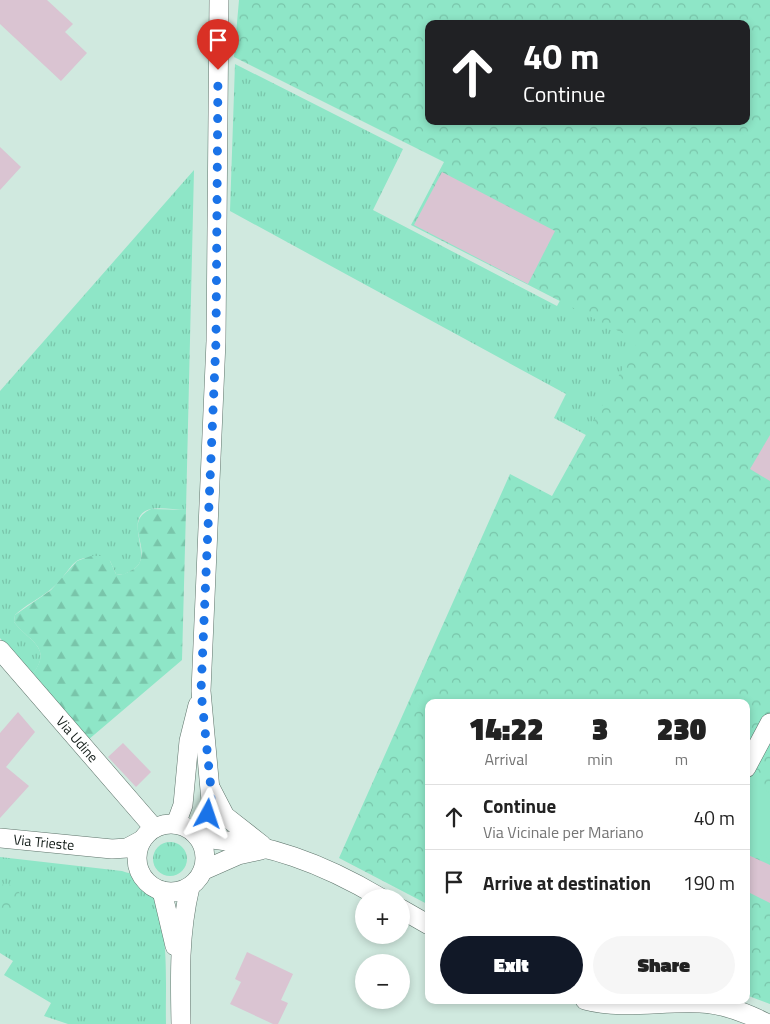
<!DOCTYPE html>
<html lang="en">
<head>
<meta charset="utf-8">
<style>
	body { margin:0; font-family:"Titillium Web",sans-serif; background:#f6f6f6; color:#222; height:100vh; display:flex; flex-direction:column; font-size:19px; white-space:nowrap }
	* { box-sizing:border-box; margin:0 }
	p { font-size:16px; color:#767676 }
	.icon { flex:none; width:28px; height:28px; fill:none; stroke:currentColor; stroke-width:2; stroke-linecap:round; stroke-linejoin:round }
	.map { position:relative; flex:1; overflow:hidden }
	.side { position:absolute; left:425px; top:699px; width:325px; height:305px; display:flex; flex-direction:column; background:#fff; border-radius:10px; box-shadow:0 2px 8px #0003 }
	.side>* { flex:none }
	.banner { position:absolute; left:425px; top:20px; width:325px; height:105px; border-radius:10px; box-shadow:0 2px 8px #0003; background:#202124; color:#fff; overflow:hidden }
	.controls { position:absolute; left:355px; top:889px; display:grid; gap:10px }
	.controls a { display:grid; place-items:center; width:55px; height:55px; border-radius:50%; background:#fff; box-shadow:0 2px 8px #0003; font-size:25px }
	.pin { position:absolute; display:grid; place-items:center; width:42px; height:42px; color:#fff; margin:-51px -21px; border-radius:50% 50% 50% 0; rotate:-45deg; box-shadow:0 0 5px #0007 }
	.pin .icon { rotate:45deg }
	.me { position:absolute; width:55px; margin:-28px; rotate:5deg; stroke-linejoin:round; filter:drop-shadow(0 0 4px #0008) }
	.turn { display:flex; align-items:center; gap:18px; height:105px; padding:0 15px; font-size:22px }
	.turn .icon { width:65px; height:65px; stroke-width:2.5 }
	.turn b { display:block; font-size:35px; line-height:42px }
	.eta { display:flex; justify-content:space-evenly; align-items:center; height:85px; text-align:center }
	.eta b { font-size:30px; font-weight:800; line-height:35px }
	.button { display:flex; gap:10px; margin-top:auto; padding:10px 15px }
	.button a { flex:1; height:58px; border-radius:30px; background:#111827; color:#fff; font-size:20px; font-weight:800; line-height:58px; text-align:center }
	.button a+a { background:#f6f6f6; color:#222 }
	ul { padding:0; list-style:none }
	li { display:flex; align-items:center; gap:15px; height:65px; padding:0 15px; border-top:1px solid #e0e0e0 }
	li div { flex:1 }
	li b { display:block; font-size:19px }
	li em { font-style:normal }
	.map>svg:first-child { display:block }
	.grass { fill:url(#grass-tufts) }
	.forest { fill:url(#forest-firs) }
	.park { fill:url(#park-crowns); fill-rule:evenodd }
	.garden { fill:#8ee6c7 }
	.building { fill:#dac4d2 }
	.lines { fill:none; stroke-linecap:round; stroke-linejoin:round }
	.minor-casing { stroke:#5d736a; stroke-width:20 }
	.minor { stroke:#fff; stroke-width:19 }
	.route { stroke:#1a73e8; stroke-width:9; stroke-dasharray:0 16.2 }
	.labels { text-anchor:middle; stroke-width:4; stroke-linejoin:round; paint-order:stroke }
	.street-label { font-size:14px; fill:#121c18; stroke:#ddf7ec }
</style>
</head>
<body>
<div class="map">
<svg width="770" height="1024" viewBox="0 0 770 1024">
	<defs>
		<pattern id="grass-tufts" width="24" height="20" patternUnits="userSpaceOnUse" patternTransform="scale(1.25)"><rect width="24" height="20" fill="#8ee6c7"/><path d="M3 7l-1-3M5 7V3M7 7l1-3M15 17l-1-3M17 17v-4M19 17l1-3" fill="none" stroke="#79c5aa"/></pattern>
		<pattern id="forest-firs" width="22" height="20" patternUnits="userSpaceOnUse" patternTransform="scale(1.25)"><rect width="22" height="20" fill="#8ee6c7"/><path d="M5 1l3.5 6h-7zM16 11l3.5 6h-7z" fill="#79c5aa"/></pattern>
		<pattern id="park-crowns" width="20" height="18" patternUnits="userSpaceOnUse" patternTransform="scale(1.25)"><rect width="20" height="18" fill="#8ee6c7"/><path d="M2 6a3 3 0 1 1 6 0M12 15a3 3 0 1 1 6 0" fill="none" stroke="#79c5aa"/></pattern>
	</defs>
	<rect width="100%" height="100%" fill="#d0e9df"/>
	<g class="grass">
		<polygon points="235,64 403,149 373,210 557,306 593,240 721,507 554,418 566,394 230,211"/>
		<path d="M194,170L186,510C175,510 161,507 151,509C124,515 148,550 139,564C135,570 128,572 123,575L116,574L110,561C67,550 77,568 50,590C39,599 25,605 15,615L14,622C29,642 54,647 32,675L0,638V391Z"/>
		<circle cx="170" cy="859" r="17"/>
		<path d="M0,857L122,871C132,874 142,877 148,886C171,917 165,986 166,1024H68L44,1016L51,1003L4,975L13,961L0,953Z"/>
	</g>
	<path class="forest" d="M151,509L186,510L182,660L88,740L32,675C54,647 29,642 14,622L15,615L51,590L77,561L91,556H105L110,561L116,574L122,575C128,572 136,569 139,564C150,545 123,522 151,509Z"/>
	<g class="park">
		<path d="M239,0H770V1004L746,995V702H429V905L339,858L510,474L552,496L638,341L411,225L444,162L234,57ZM429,24H746V121H429Z"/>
		<path d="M8,884C19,888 23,895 20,907L7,915L0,914V885Z"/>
	</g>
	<polygon class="garden" points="754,784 770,793 770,860 746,846 746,799"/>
	<g class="building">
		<polygon points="0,0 47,0 73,24 65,32 87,53 61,81 0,24"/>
		<polygon points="0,147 21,167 0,190"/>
		<polygon points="442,172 555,231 528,284 414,225"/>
		<polygon points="770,435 770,481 750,469"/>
		<polygon points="18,712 35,732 6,767 29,786 0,818 0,733"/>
		<polygon points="123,743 151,772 136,787 108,757"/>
		<polygon points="746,854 770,865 770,903 746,891"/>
		<polygon points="247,952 293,974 281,1000 288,1003 278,1024 273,1024 230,1004 241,982 235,979"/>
	</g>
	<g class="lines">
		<defs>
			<g id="minor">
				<path d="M219,0L216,341L201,691L211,801L205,826L199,838C268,843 322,863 381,898"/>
				<path id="s1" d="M0,650L154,828"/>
				<polyline points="746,768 770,723"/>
				<polyline points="211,789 225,816 262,845"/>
				<circle cx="171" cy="858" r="34"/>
				<polyline points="176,824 183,805 189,741 198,705"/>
				<path id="s2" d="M0,838L112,849L127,848L142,840"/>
				<polyline points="204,870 238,855 261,850"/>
				<polyline points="162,891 175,946"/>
				<polyline points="401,909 429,925"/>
				<path d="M585,1000C623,1010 661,1001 700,1003C724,1004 747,1013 768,1024"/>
				<path d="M181,1024C180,977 179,933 190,887"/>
			</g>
		</defs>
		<use href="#minor" class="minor-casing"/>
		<use href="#minor" class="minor"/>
	</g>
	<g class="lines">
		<polyline class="route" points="208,814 211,801 211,789 201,691 216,341 218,70"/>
	</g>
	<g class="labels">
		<g class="street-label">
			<text dy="5" stroke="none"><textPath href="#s1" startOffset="118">Via Udine</textPath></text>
			<text dy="5" stroke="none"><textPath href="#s2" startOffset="44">Via Trieste</textPath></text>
		</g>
	</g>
</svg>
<div class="controls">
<a>+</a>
<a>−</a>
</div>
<div class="pin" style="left:218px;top:70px;background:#d93025"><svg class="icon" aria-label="arrive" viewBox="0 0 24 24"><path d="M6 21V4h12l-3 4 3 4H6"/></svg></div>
<svg class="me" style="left:208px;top:814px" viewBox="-20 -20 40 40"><path d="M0-17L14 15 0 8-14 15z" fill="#1a73e8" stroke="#fff" stroke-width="4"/></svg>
<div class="banner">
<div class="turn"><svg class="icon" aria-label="ahead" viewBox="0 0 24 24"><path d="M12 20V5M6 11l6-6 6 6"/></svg><div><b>40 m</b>Continue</div></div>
</div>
<section class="side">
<div class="eta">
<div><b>14:22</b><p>Arrival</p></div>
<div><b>3</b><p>min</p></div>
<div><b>230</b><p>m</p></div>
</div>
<ul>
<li><svg class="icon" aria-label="ahead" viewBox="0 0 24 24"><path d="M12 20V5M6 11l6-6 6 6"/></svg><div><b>Continue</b><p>Via Vicinale per Mariano</p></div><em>40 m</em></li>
<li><svg class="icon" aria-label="arrive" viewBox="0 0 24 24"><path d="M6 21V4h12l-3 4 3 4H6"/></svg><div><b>Arrive at destination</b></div><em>190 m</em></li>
</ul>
<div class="button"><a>Exit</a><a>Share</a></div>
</section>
</div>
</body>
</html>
